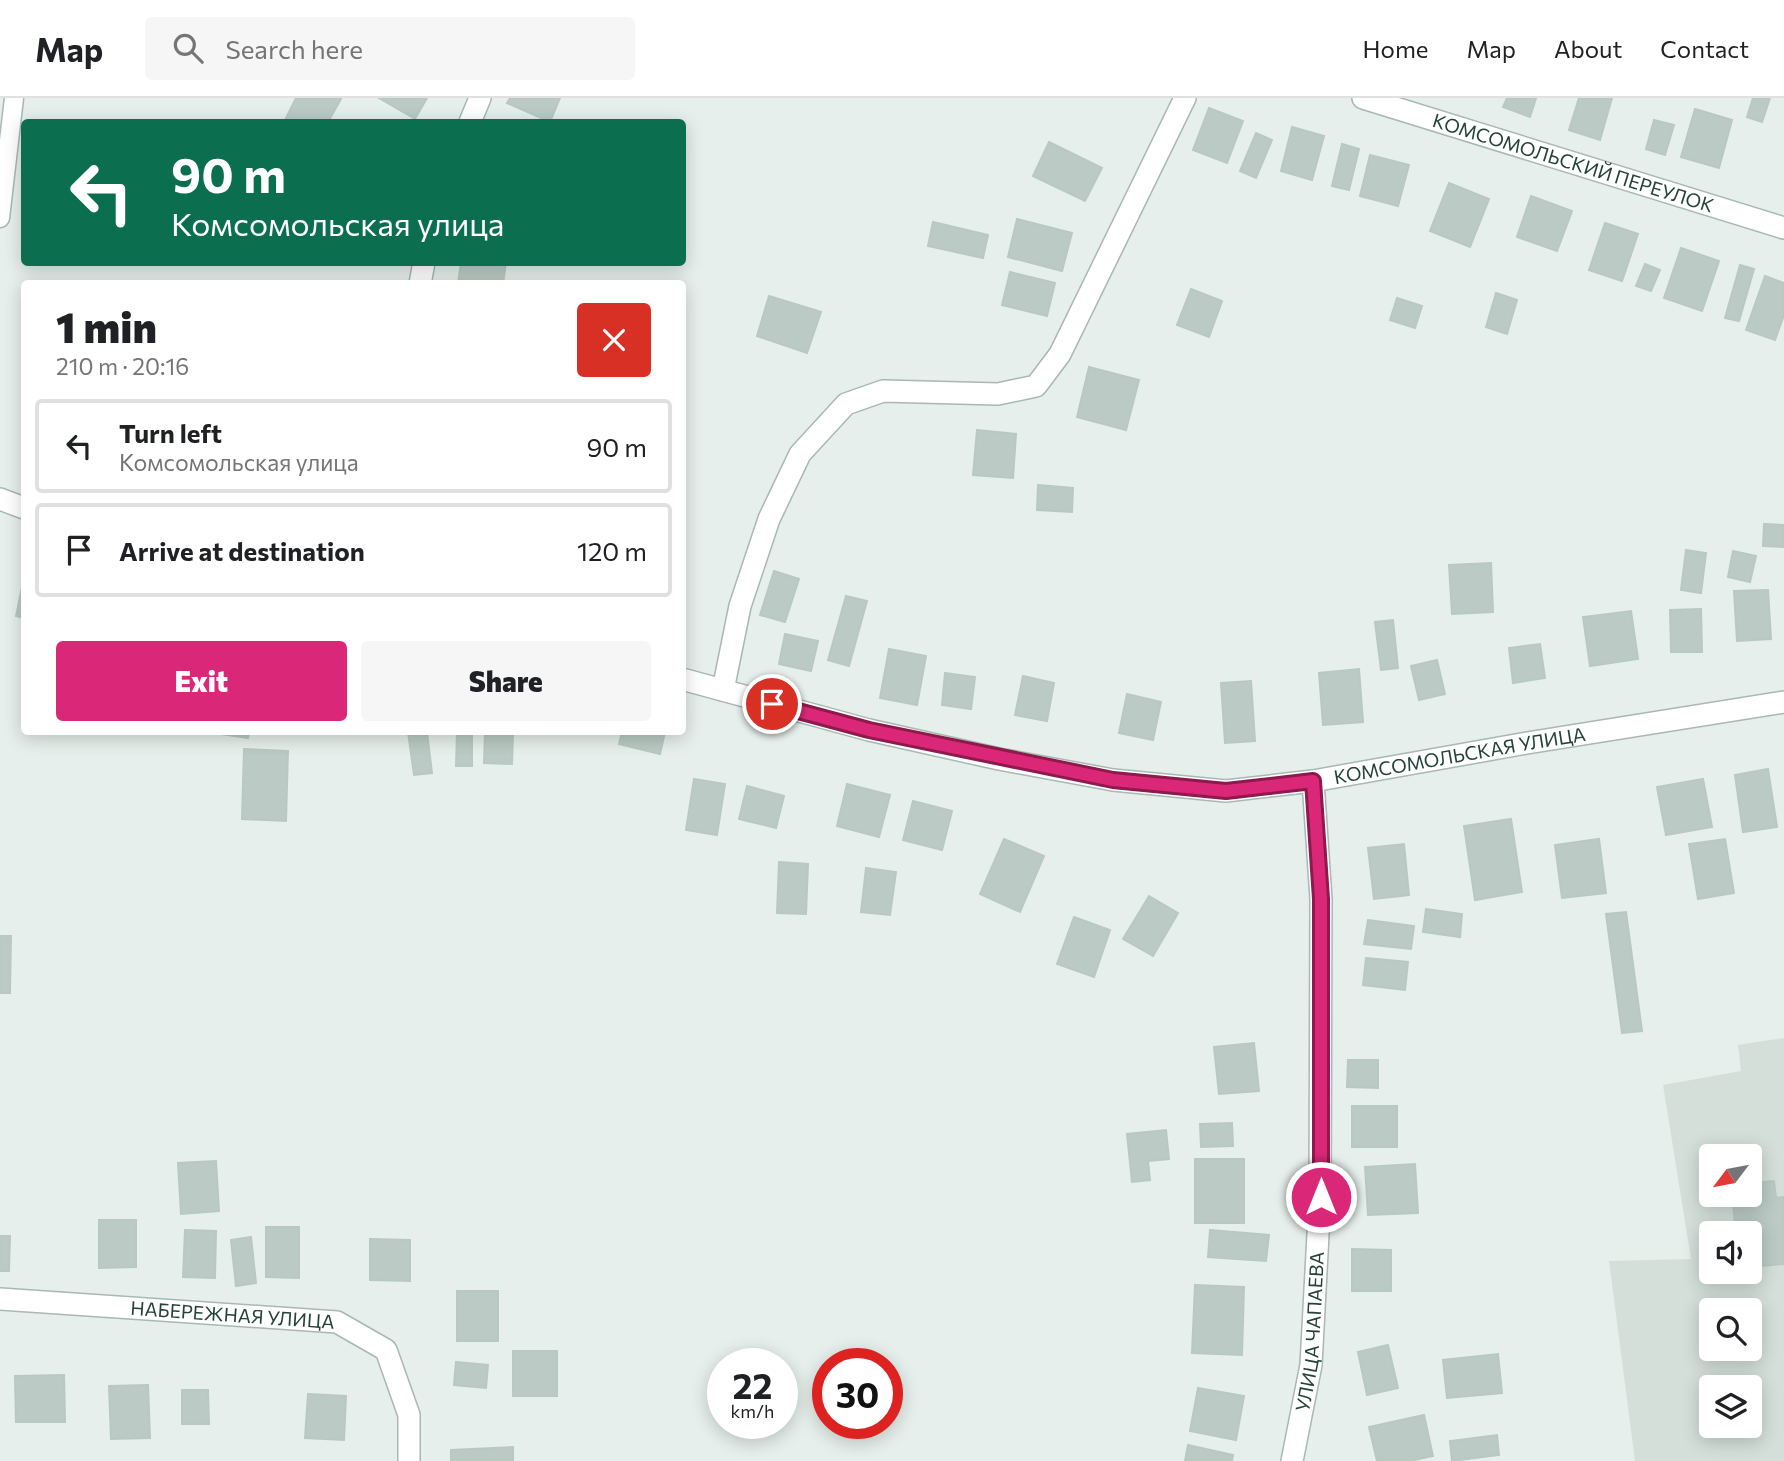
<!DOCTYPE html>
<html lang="en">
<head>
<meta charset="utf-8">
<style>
	body { margin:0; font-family:Commissioner,sans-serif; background:#f6f6f6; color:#202124; height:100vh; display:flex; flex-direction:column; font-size:26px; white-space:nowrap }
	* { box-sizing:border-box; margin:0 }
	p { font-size:23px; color:#757577 }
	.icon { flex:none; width:38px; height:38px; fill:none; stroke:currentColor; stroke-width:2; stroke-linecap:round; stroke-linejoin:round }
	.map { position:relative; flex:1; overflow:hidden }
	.side { position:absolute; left:21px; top:182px; width:665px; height:455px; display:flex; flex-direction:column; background:#fff; border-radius:7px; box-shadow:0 4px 18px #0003 }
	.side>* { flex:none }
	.hud { position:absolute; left:21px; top:21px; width:665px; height:147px; border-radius:7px; box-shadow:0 4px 18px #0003; background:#0b6e4f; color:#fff; overflow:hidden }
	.needle { width:46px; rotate:238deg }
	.buttons { position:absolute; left:1699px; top:1046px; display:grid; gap:14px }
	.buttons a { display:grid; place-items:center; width:63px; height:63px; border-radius:7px; background:#fff; box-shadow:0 4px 18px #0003; font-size:35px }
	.speed { position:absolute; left:707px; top:1250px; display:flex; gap:14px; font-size:35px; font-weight:700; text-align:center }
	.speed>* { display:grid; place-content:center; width:91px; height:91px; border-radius:50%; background:#fff; box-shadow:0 4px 18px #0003; line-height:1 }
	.speed small { font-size:18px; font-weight:400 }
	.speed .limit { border:10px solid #d22; background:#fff; color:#111 }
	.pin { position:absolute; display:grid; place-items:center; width:60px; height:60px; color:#fff; margin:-30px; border:4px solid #fff; border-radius:50%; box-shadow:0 2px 7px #0007 }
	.me { position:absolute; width:77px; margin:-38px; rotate:0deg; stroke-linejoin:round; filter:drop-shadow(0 0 5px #0008) }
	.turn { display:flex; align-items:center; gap:24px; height:147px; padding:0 35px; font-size:32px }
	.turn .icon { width:91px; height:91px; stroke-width:2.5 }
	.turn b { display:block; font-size:49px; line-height:60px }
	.round { display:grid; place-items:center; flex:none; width:74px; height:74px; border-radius:7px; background:#f6f6f6 }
	.summary { display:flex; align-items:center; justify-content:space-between; height:119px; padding:0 35px }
	h1 { font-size:42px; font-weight:800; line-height:52px }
	.primary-button { display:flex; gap:14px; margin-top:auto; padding:14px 35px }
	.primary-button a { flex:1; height:80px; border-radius:7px; background:#db2777; color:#fff; font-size:28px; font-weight:800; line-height:80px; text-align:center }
	.primary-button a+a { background:#f6f6f6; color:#202124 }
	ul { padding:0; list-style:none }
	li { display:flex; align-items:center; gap:21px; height:94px; margin:0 14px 10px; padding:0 21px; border:4px solid #e0e0e0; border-radius:7px }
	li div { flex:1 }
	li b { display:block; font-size:26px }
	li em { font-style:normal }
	header { display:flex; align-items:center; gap:42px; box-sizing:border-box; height:98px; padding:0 35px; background:#fff; border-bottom:2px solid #e0e0e0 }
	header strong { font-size:33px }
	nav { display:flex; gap:38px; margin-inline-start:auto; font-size:24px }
	.search { width:490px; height:63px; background:#f6f6f6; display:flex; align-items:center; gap:18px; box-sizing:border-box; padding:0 24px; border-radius:7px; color:#757577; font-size:26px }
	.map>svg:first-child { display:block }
	.built { fill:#d4dfda; fill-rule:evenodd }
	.building { fill:#bbcac4; stroke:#b8c9c2; stroke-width:2 }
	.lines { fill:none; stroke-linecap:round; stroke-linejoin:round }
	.service-casing { stroke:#a8b8b2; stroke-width:21 }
	.minor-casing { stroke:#a8b8b2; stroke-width:24 }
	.tertiary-casing { stroke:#a8b8b2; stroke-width:24 }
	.service { stroke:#fff; stroke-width:18 }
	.minor { stroke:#fff; stroke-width:21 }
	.tertiary { stroke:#fff; stroke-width:21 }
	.route-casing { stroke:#8e194d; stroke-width:18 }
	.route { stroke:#db2777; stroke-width:12 }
	.labels { text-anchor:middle; stroke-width:5; stroke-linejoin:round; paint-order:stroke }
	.street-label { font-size:19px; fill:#24423a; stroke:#f7fbf9 }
</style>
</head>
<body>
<header>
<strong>Map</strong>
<div class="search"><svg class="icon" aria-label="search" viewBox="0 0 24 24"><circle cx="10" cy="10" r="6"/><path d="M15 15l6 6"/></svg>Search here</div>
<nav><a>Home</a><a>Map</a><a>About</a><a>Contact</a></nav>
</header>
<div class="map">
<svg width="1784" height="1363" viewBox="0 0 1784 1363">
	<rect width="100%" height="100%" fill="#e6efeb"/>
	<path class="built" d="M1784,940V1363H1635L1609,1163L1691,1161L1663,987L1741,973L1738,947ZM1712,1059H1750V1097H1712ZM1712,1136H1750V1174H1712ZM1712,1213H1750V1251H1712ZM1712,1290H1750V1328H1712Z"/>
	<g class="building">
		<polygon points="296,0 340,0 341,1 328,24 284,24"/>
		<polygon points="379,0 427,0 415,21"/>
		<polygon points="510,0 560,0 550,24 507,5"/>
		<polygon points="1507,0 1536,0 1530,19 1503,9"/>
		<polygon points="1579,0 1612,0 1600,42 1569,32"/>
		<polygon points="1753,0 1770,0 1762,24 1747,19"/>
		<polygon points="1209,10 1243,23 1227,65 1193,52"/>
		<polygon points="1695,11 1732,22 1719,70 1681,59"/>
		<polygon points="1654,22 1674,27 1665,57 1646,51"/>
		<polygon points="1292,29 1324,38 1312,82 1281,73"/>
		<polygon points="1256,35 1272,42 1256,80 1240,73"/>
		<polygon points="1049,44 1102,70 1085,103 1033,78"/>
		<polygon points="1342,46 1359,51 1349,92 1332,88"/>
		<polygon points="1370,57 1409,67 1398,108 1360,98"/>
		<polygon points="1449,85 1489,101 1470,149 1430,133"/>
		<polygon points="1531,98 1572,113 1557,153 1517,139"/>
		<polygon points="1017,121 1072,135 1062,173 1008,159"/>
		<polygon points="933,124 988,137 983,160 928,148"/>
		<polygon points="1605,125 1638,136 1622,183 1589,172"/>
		<polygon points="1681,150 1719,163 1702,213 1664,200"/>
		<polygon points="461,164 506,164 503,186 458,186"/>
		<polygon points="1645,166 1660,172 1651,193 1636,188"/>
		<polygon points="1740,167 1754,171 1739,223 1725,220"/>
		<polygon points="1010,174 1055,185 1047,218 1002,207"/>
		<polygon points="1765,178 1784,185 1784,217 1775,242 1746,232"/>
		<polygon points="1191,191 1222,203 1209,239 1177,227"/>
		<polygon points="1496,195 1517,202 1507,236 1486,229"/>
		<polygon points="769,198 821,214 807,255 757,238"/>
		<polygon points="1397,200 1422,208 1415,230 1390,222"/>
		<polygon points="1089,269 1139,282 1126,332 1077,319"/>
		<polygon points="977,332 1016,336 1013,380 973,377"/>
		<polygon points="1038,387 1073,390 1072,414 1037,412"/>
		<polygon points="1764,426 1784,427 1784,449 1763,448"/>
		<polygon points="1686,452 1706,455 1701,495 1681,492"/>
		<polygon points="1733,453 1756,458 1750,484 1728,479"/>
		<polygon points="1491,465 1493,514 1452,516 1449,467"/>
		<polygon points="774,473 799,481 785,524 760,517"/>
		<polygon points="24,480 24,520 16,518"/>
		<polygon points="1768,492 1771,541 1737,543 1734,493"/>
		<polygon points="846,498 867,503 849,568 828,562"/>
		<polygon points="1701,511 1702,554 1671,554 1670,512"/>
		<polygon points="1631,513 1638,561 1590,568 1583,519"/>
		<polygon points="1393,522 1398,570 1381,572 1375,524"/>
		<polygon points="785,536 818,543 811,573 779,566"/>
		<polygon points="1540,546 1545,580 1513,585 1509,550"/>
		<polygon points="889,551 926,558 917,607 880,600"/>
		<polygon points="1437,562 1445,596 1419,602 1411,568"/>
		<polygon points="1359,571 1363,624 1323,627 1319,575"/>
		<polygon points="945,575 975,579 971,611 942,607"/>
		<polygon points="1023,578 1054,585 1047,623 1015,617"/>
		<polygon points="1251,583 1255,643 1225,645 1221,585"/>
		<polygon points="1127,596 1161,604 1153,642 1119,635"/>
		<polygon points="222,634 249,634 248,640 221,636"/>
		<polygon points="408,634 427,634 432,675 414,677"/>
		<polygon points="457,634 472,634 472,668 456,668"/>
		<polygon points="485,634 513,634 512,666 484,665"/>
		<polygon points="622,634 665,634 660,656 619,646"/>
		<polygon points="244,651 288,653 286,723 242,721"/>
		<polygon points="1768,671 1777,729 1743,734 1735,677"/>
		<polygon points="694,681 725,686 717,737 686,732"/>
		<polygon points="1703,681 1712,729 1666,737 1657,689"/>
		<polygon points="847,686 890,697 879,739 837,728"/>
		<polygon points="747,688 784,698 776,730 739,721"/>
		<polygon points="913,703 952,713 942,752 903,742"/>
		<polygon points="1511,721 1522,794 1475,802 1464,728"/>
		<polygon points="1004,741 1044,758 1020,814 980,796"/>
		<polygon points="1599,741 1606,795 1562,800 1555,747"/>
		<polygon points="1725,741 1734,795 1698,801 1689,746"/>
		<polygon points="1404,746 1409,797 1374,801 1368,750"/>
		<polygon points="779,764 808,766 806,816 777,815"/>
		<polygon points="866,770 896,774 890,817 861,814"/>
		<polygon points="1149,798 1178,815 1153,858 1123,841"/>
		<polygon points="1426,811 1462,816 1460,839 1423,834"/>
		<polygon points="1626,814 1642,933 1622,935 1606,816"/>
		<polygon points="1074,819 1110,832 1094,879 1057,866"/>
		<polygon points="1368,822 1414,828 1411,851 1364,846"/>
		<polygon points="0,838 11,838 10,895 0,895"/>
		<polygon points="1366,860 1408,864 1405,892 1363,887"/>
		<polygon points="1254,945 1259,993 1219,996 1214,949"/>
		<polygon points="1348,962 1378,962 1378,990 1347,989"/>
		<rect x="1352" y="1008" width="45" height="41"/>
		<polygon points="1232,1025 1233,1048 1201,1049 1200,1026"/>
		<polygon points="1166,1032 1169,1061 1148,1063 1150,1082 1132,1084 1127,1036"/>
		<rect x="1195" y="1061" width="49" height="64"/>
		<polygon points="216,1063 219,1113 181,1116 178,1065"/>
		<polygon points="1415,1066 1418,1115 1368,1117 1365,1069"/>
		<polygon points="1774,1083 1776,1100 1784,1099 1784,1166 1750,1169 1750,1136 1736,1136 1732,1097 1750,1097 1750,1085"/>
		<polygon points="99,1122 136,1122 136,1169 99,1170"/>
		<polygon points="266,1129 299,1129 299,1180 266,1179"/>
		<polygon points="185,1132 216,1133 215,1180 183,1179"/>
		<polygon points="1210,1132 1269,1137 1266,1163 1208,1159"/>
		<polygon points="0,1138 10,1138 9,1173 0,1173"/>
		<polygon points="251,1139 256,1185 236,1188 231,1142"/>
		<polygon points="370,1141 410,1142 410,1183 370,1182"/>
		<polygon points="1352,1151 1391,1152 1391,1193 1352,1193"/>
		<polygon points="1195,1187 1244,1189 1242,1257 1192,1255"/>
		<rect x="457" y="1193" width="41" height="50"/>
		<polygon points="1388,1247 1398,1290 1367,1297 1358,1254"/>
		<rect x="513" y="1253" width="44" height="45"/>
		<polygon points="1498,1256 1502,1295 1447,1300 1443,1262"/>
		<polygon points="456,1264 488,1267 486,1290 454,1287"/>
		<polygon points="64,1277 65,1324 16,1324 15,1278"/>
		<polygon points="148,1287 150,1340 111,1341 109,1288"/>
		<polygon points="1198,1290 1244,1298 1236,1342 1190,1333"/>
		<polygon points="182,1292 208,1292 209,1326 182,1326"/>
		<polygon points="308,1296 346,1298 344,1342 305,1340"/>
		<polygon points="1424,1317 1433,1358 1409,1363 1377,1363 1369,1329"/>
		<polygon points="1497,1337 1499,1357 1452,1363 1450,1343"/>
		<polygon points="1188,1347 1233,1357 1232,1363 1185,1363"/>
		<polygon points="513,1349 513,1363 451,1363 451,1352"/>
	</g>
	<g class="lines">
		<defs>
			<polyline id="service" points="0,120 14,0"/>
			<g id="minor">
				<path id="s1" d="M1363,0L1784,130"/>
				<polyline points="723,592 740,508 769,421 800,356 846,306 883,293 998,296 1036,288 1060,256 1185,0"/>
				<path id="s2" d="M0,1201L337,1224L386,1252L409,1317V1363"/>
				<path id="s3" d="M1292,1363L1311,1267L1320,1099L1321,801L1313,683"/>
			</g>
			<g id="tertiary">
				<polyline points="470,24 480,0"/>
				<polyline points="420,186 424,164"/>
				<polyline points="0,401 24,410"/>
				<path id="s4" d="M682,581L869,632L999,661L1113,682L1226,693L1313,683L1527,645L1784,604"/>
			</g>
		</defs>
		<use href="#service" class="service-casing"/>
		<use href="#minor" class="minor-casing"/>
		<use href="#tertiary" class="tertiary-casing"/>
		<use href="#service" class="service"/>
		<use href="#minor" class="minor"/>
		<use href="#tertiary" class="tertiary"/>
	</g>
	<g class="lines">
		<defs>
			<polyline id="route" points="772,606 869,632 1113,682 1226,693 1313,683 1321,801 1321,1099"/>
		</defs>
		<use href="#route" class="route-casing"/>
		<use href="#route" class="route"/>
	</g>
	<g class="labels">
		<g class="street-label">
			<text dy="7" stroke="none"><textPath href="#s1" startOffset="220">КОМСОМОЛЬСКИЙ ПЕРЕУЛОК</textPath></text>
			<text dy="7" stroke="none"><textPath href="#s4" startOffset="793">КОМСОМОЛЬСКАЯ УЛИЦА</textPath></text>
			<text dy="7" stroke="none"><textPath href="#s2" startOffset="233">НАБЕРЕЖНАЯ УЛИЦА</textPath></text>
			<text dy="7" stroke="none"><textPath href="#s3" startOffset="131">УЛИЦА ЧАПАЕВА</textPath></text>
		</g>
	</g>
</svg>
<div class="buttons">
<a><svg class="needle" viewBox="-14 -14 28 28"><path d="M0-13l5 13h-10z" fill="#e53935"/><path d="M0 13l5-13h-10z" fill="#757577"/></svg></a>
<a><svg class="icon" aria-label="sound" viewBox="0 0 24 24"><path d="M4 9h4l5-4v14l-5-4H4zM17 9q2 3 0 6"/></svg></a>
<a><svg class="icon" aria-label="search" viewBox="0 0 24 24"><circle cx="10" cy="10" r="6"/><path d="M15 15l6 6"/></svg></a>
<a><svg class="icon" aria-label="layers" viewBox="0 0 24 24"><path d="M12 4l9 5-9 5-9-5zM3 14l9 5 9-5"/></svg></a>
</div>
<div class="speed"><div>22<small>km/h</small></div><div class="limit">30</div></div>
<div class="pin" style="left:772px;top:606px;background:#d93025"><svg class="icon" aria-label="arrive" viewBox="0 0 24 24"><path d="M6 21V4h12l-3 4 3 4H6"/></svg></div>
<svg class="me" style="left:1321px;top:1099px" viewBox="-20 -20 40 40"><circle r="17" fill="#db2777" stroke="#fff" stroke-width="3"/><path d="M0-11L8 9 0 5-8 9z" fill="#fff"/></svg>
<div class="hud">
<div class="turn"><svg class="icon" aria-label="left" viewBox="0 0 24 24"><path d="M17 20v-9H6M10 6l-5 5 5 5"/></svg><div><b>90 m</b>Комсомольская улица</div></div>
</div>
<section class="side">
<div class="summary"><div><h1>1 min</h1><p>210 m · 20:16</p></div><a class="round" style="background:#d93025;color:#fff"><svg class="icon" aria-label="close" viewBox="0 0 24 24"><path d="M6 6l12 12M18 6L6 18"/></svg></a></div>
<ul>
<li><svg class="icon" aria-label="left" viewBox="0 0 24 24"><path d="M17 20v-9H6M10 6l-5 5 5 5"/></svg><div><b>Turn left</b><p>Комсомольская улица</p></div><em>90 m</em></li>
<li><svg class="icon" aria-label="arrive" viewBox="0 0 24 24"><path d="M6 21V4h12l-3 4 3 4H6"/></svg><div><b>Arrive at destination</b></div><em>120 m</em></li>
</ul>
<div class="primary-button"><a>Exit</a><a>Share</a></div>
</section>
</div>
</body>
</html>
